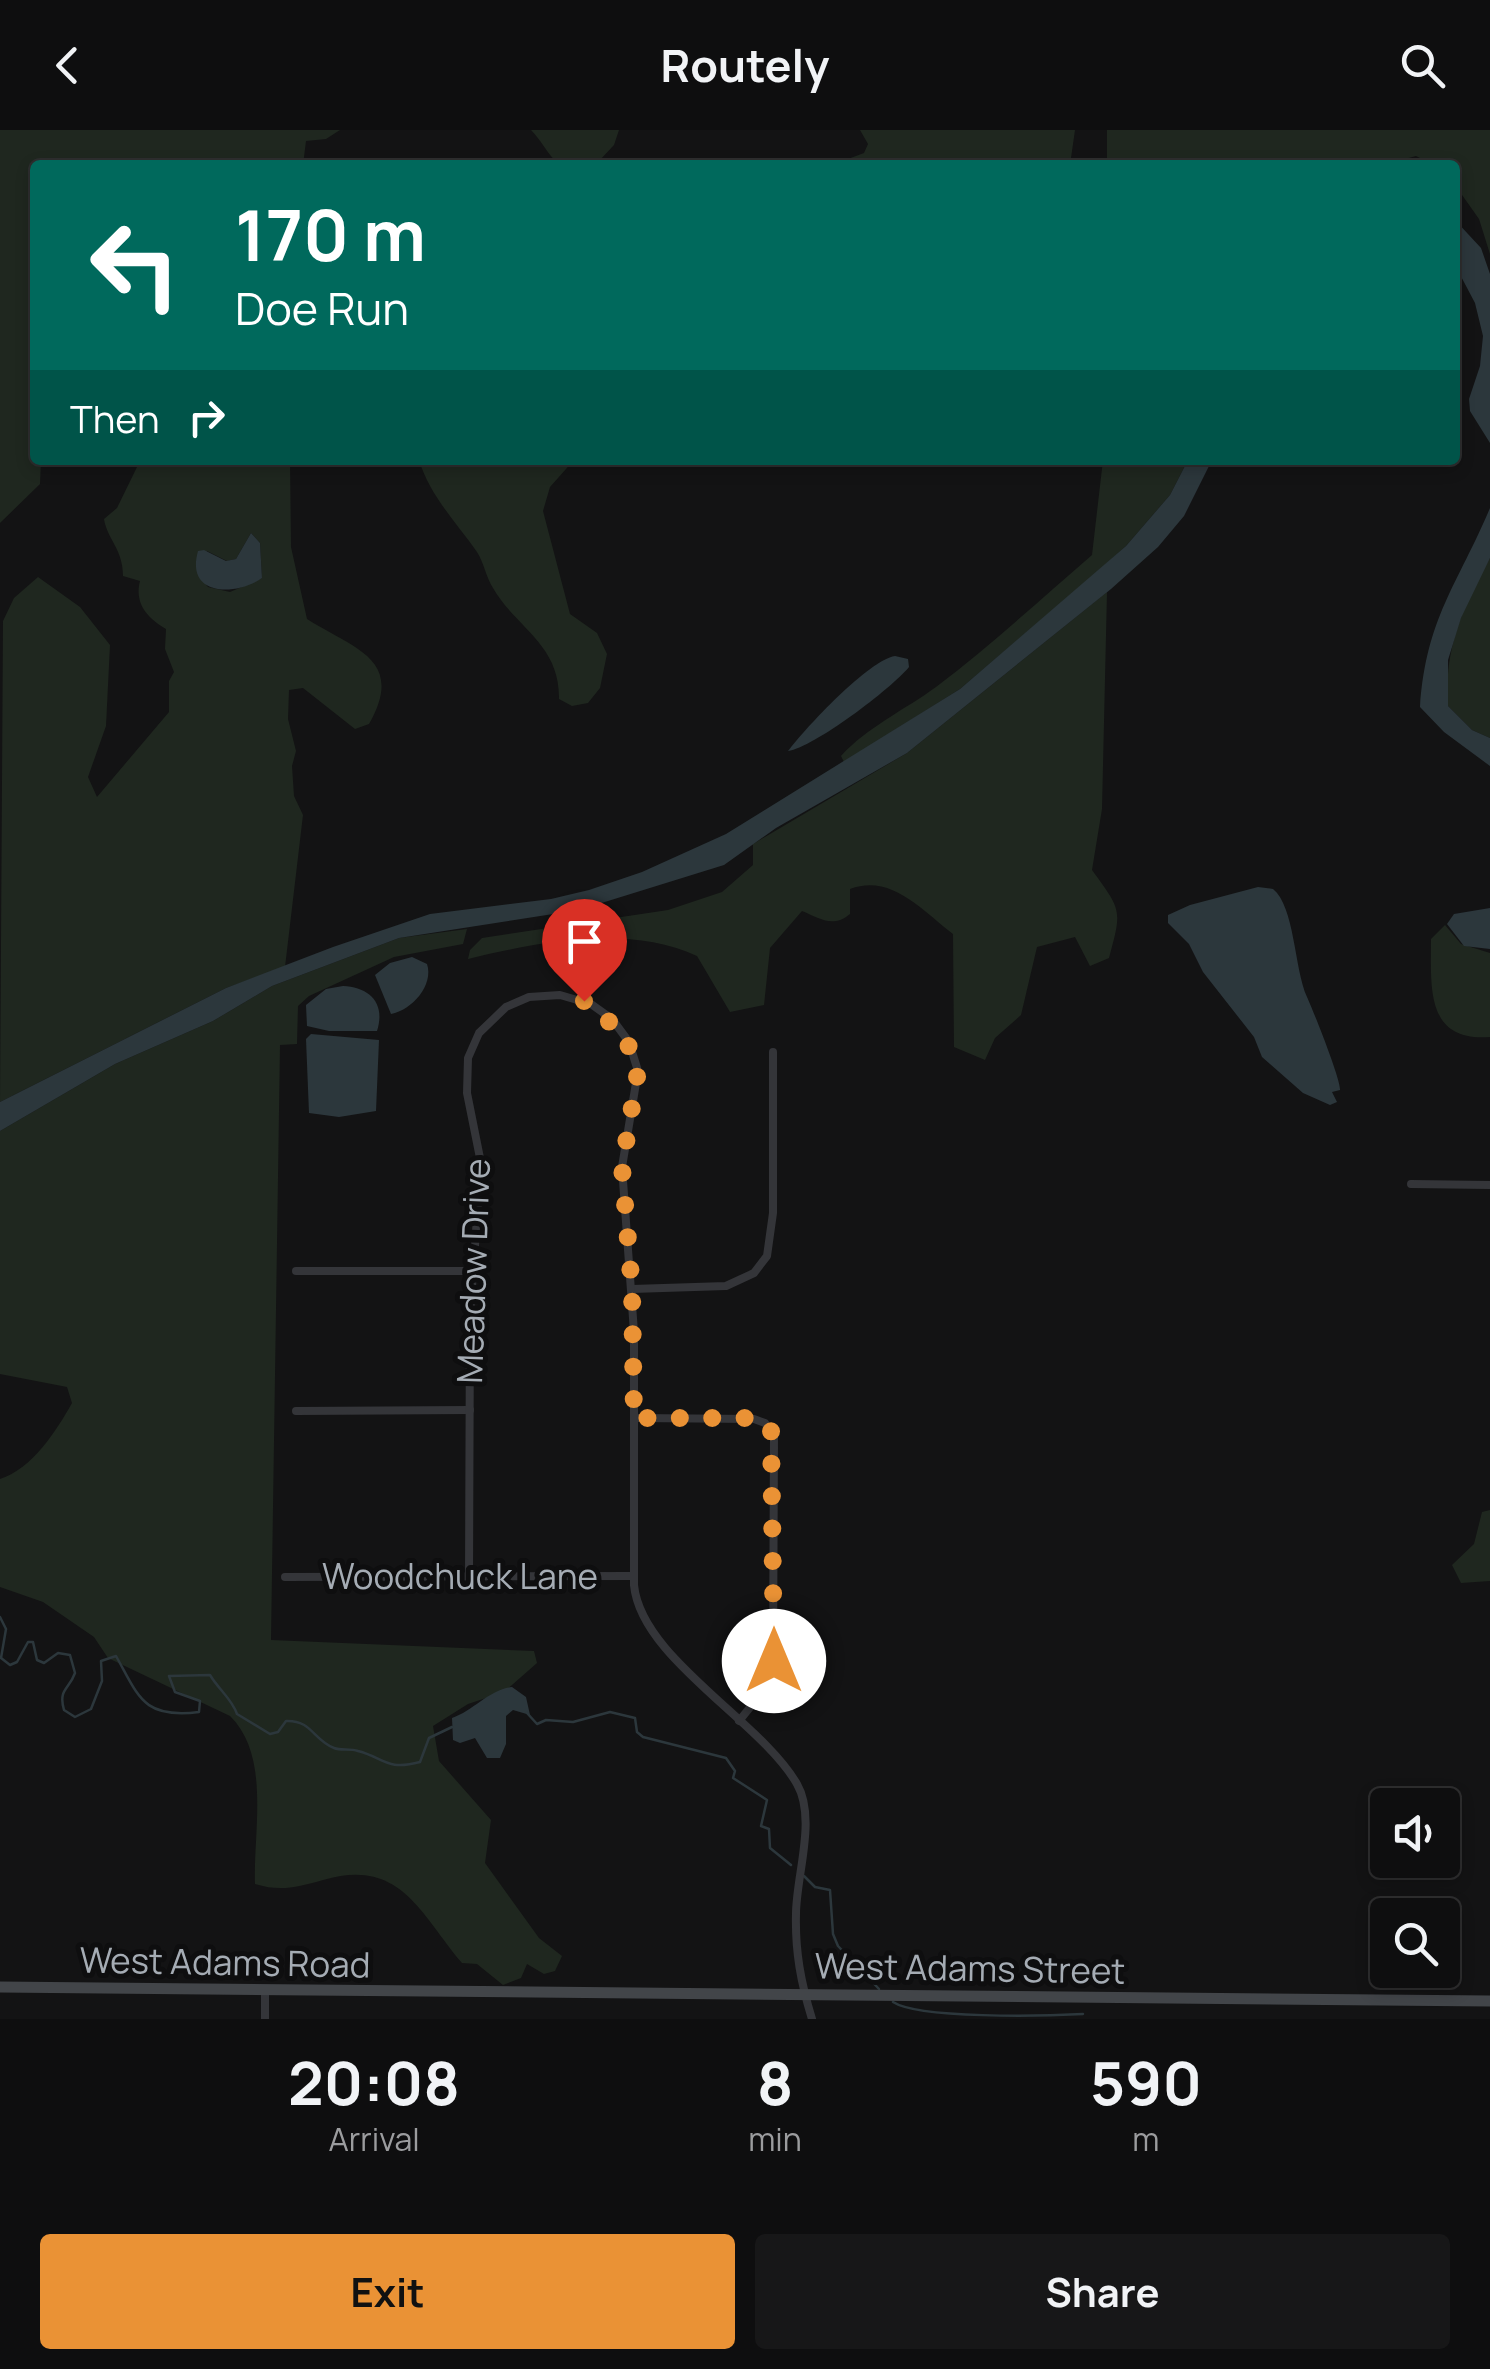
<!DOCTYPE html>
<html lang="en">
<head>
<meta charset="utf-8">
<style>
	body { margin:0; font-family:Manrope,sans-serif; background:#171718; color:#f1f3f6; height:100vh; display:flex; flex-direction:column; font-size:38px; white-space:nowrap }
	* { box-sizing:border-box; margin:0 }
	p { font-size:32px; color:#9b9c9e }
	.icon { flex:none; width:55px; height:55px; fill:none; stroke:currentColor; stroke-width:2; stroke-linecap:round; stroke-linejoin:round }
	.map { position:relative; height:1889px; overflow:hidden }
	.details { display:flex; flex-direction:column; background:#0e0e0f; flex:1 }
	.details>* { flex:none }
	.banner { position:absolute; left:30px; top:30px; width:1430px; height:305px; border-radius:10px; box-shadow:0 5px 15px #0003,0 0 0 2px #2e2e2f; background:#00695c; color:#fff; overflow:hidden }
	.controls { position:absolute; left:1370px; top:1658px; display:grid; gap:20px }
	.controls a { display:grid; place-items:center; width:90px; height:90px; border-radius:10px; background:#0e0e0f; box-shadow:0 5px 15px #0003,0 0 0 2px #2e2e2f; font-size:50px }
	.pin { position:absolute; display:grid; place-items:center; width:85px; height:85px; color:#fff; margin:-102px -42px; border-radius:50% 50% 50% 0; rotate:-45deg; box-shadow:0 0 10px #0007 }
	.pin .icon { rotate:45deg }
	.me { position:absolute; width:110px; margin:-55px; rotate:0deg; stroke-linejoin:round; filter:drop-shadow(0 0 8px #0008) }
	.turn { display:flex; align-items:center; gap:35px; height:210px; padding:0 40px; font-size:45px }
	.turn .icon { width:130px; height:130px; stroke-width:2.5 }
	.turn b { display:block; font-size:70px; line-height:85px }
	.then { display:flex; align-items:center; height:95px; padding:0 40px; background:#0003; gap:20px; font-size:38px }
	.eta { display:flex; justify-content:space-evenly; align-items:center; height:170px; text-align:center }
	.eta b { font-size:60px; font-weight:700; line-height:70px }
	.cta { display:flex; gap:20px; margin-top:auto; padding:20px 40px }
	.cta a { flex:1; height:115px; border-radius:10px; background:#ea9235; color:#111; font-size:40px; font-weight:700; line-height:115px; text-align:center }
	.cta a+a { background:#171718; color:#f1f3f6 }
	header { display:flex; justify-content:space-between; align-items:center; height:130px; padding:0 40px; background:#0e0e0f; font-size:45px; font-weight:700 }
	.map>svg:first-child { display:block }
	.green { fill:#1f271f; fill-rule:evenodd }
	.water { fill:#2c373c }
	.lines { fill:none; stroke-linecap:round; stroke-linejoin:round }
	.stream { stroke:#2c373c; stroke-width:2.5 }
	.street { stroke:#343539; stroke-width:8 }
	.secondary { stroke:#424549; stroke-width:11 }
	.route { stroke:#ea9235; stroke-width:18; stroke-dasharray:0 32.4 }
	.labels { text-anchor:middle; stroke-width:10; stroke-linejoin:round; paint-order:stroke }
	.street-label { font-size:35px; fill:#a5acb4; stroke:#0e0e0f }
</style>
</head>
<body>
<header><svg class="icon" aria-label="back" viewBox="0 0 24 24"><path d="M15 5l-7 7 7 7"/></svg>Routely<svg class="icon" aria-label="search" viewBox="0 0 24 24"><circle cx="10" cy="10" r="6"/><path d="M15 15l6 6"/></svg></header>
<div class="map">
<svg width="1490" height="1889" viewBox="0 0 1490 1889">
	<rect width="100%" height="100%" fill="#131314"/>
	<g class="green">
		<polygon points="0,0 340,0 326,9 306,11 303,35 35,35 35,330 41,330 40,354 0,393"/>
		<path d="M531,0H619L614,15L598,32C550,45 556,27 531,0Z"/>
		<polygon points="860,0 1075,0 1070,35 832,35 864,23 868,14"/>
		<polygon points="1107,0 1490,0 1490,124 1479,89 1455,55 1455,35 1434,35 1416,26 1383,35 1107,35"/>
		<path d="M147,330H290L291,417L307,489C354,519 406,529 369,594L355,599L303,558L289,560L288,589L296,621L292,636L294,666L303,685L285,837L226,858L0,972L3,491L14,468L38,447L80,477L110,515L106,596L88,647L97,667L169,582V551L174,542L165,519L166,499C148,488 134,474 140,451L123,446C123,419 107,409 104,389L117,378L137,337L146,336ZM251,403L260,413L262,448L230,462L208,457L199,446L207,421L227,431L236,429Z"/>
		<path d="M419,330H574L550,357L543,381L570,484L597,503L607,524L600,558L588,573L572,576L559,569C560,514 516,498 493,458C486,447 484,433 477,422C456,392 430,366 419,330Z"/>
		<path d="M1103,330H1188L1170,365L1126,416L1095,444L960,559L844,632L841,626C866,598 906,579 936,557C991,515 1040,470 1092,425Z"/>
		<path d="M1490,428V608L1472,600L1448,576C1443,523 1463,473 1490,428Z"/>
		<path d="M1107,462L1102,679L1092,740C1122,781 1122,780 1109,828L1090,836L1075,807L1037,817L1021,885L995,908L985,930L954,917L953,804C923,781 891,743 850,759V784C833,798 821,789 802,781L770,818L764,875L730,882L697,826C628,794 539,812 468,829L470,820L482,808L668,780L722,762L753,735V714L907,623Z"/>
		<path d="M1445,795L1461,814L1490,823V907C1425,912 1431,857 1431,809Z"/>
		<path d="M467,799L463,814L394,827L309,866L298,876L297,914L280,915L271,1510L534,1521L537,1533L504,1562L468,1574L433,1596L439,1631L491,1690L485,1733L539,1808L562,1826L555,1841L544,1844L527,1834L521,1848L503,1855L477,1834L462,1833C420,1783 400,1727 323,1750C297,1757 281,1762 255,1754C253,1702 271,1626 230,1586L108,1528L94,1507L43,1472L0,1457V1349C32,1339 57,1300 72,1273L67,1257L0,1244V1001L115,934L213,891L272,856L399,808Z"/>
		<polygon points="1490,1380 1490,1451 1461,1453 1452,1435 1474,1414 1482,1382"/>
	</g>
	<g class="water">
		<polygon points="1455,90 1481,118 1490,144 1490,313 1470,281 1469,269 1480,236 1483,206 1475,173 1455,135"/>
		<polygon points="1188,330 1212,330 1184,386 1158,417 1111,459 907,623 776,698 724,735 579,780 399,808 272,856 213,891 115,934 0,1001 0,972 226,858 333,817 430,784 551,769 589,760 642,742 726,704 960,559 1126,416 1170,365"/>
		<path d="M1490,378V428L1461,488L1448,530V576L1472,600L1490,608V636L1444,602L1420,577C1426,488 1458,454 1490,378Z"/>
		<path d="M251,403L260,413L262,448C236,466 185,467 198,421L204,420L226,431L236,429Z"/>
		<path d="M895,526L908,529L909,537C891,559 814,617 788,621C806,597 869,530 895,526Z"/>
		<path d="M1258,757L1273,759C1295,777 1294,838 1307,867C1313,880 1341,950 1340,960L1332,962L1337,972L1330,975L1303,963L1262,927L1254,907L1203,842L1189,814L1168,793V785L1190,775Z"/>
		<polygon points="1490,778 1490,819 1464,816 1447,794 1454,784"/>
		<path d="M412,827L427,834C434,855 412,880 391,884L375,845L390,833Z"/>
		<path d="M343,856C369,857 386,873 377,901H329L307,896L306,875L326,859Z"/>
		<polygon points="311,904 379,910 376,981 339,987 309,983 306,909"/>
		<path d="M512,1557L526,1567L530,1585L513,1580L506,1586V1614L500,1628H487L475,1608L460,1613L453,1610L452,1588C473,1581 490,1559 512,1557Z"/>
	</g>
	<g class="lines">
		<g class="stream">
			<path d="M0,1487L6,1499L1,1528L10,1535L17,1532L28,1512H33L37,1530L44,1533L58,1523L70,1525L75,1543C69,1560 58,1559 64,1580L75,1587L91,1579L102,1551L101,1531L116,1526C139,1567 143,1589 199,1582L200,1571L175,1562L169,1546L210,1545C219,1560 232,1569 237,1584L270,1604L278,1602L286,1591C312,1590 313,1610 334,1618C341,1621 350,1618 358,1621C385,1628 386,1641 420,1632L429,1608L452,1597"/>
			<polyline points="527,1583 537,1594 546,1590 573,1592 610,1582 635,1588 637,1602 643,1607 726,1628 735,1641 733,1648 767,1670 761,1696 769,1699 770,1718 791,1735"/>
			<polyline points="804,1746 815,1757 830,1760 833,1804 838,1816 879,1859"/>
			<path d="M893,1872C919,1889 1043,1886 1083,1884"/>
		</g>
		<g class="street">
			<polyline points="1411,1054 1490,1055"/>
			<polyline points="296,1141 473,1141"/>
			<polyline points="632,1159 726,1156 754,1143 767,1126 773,1083 773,922"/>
			<polyline points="296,1281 470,1280"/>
			<polyline points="635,1288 754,1289 765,1293 774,1306 773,1537 765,1559 739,1591"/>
			<polyline points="285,1447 634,1446"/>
			<path d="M469,1447L470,1184L481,1033L467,963L468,928L479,903L506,877L529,867L560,865L591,874L612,889L629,912L638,941L622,1037L634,1202V1455C641,1528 761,1591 797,1654C817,1689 796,1746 796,1784C795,1822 801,1853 812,1889"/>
			<polyline points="265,1889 265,1861"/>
		</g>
		<polyline class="secondary" points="0,1857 1490,1871"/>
	</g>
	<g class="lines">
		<polyline class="route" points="584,871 624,904 638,941 622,1037 632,1159 634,1288 754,1288 771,1298 774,1531"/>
	</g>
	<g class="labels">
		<g class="street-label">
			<text transform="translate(474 1141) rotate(-88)" y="12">Meadow Drive</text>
			<text x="460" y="1459">Woodchuck Lane</text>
			<text transform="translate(225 1833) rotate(1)" y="12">West Adams Road</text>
			<text transform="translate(970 1839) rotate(1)" y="12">West Adams Street</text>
		</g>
	</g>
</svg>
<div class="controls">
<a><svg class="icon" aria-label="sound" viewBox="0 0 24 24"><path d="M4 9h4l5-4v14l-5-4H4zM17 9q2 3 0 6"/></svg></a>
<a><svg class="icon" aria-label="search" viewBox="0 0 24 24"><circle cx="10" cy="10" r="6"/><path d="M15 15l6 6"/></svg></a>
</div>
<div class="pin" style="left:584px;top:871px;background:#d93025"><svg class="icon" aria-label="arrive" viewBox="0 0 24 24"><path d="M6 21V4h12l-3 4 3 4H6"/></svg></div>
<svg class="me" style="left:774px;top:1531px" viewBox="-20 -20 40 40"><circle r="19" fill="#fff"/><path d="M0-13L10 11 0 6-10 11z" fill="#ea9235"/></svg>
<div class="banner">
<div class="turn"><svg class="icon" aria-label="left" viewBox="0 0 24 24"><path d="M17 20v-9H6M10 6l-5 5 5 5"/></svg><div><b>170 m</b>Doe Run</div></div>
<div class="then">Then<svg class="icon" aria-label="right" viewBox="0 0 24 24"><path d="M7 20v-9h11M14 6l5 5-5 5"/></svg></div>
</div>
</div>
<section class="details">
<div class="eta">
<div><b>20:08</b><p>Arrival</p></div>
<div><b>8</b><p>min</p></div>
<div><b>590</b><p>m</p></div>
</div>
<div class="cta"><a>Exit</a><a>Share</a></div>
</section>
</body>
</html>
